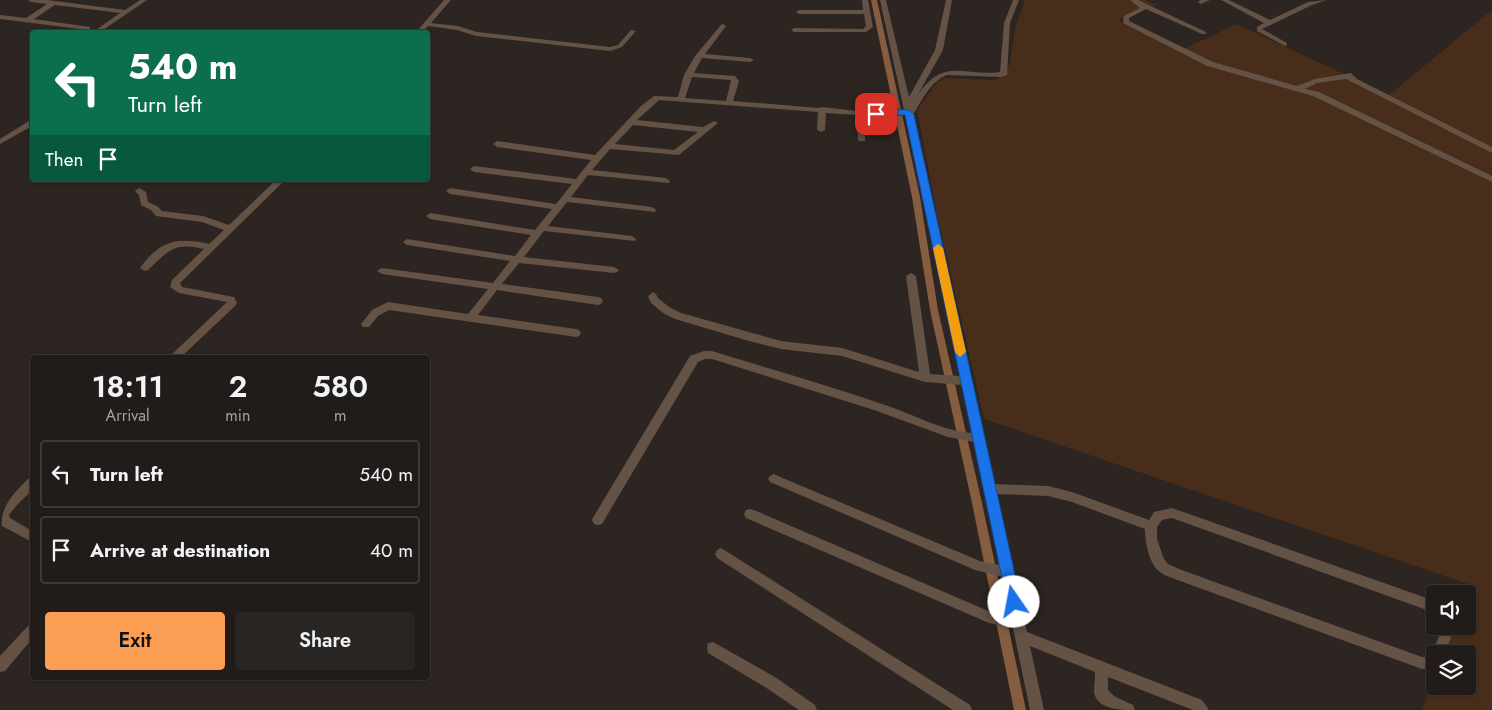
<!DOCTYPE html>
<html lang="en">
<head>
<meta charset="utf-8">
<style>
	body { margin:0; font-family:Jost,sans-serif; background:#292522; color:#f1f3f6; height:100vh; display:flex; flex-direction:column; font-size:19px; white-space:nowrap }
	* { box-sizing:border-box; margin:0 }
	p { font-size:16px; color:#a2a1a2 }
	.icon { flex:none; width:28px; height:28px; fill:none; stroke:currentColor; stroke-width:2; stroke-linecap:round; stroke-linejoin:round }
	.map { position:relative; flex:1; overflow:hidden }
	.details { position:absolute; left:30px; top:355px; width:400px; height:325px; display:flex; flex-direction:column; background:#211c19; border-radius:5px; box-shadow:0 1px 4px #0004,0 0 0 1px #3e3a38 }
	.details>* { flex:none }
	.guide { position:absolute; left:30px; top:30px; width:400px; height:152px; border-radius:5px; box-shadow:0 1px 4px #0004,0 0 0 1px #3e3a38; background:#0b6e4f; color:#fff; overflow:hidden }
	.tools { position:absolute; left:1426px; top:585px; display:grid; gap:10px }
	.tools a { display:grid; place-items:center; width:50px; height:50px; border-radius:5px; background:#211c19; box-shadow:0 1px 4px #0004,0 0 0 1px #3e3a38; font-size:25px }
	.pin { position:absolute; display:grid; place-items:center; width:42px; height:42px; color:#fff; margin:-21px; border-radius:10px; box-shadow:0 2px 8px #0006 }
	.me { position:absolute; width:55px; margin:-28px; rotate:348deg; stroke-linejoin:round; filter:drop-shadow(0 0 4px #0008) }
	.turn { display:flex; align-items:center; gap:18px; height:105px; padding:0 15px; font-size:22px }
	.turn .icon { width:65px; height:65px; stroke-width:2.5 }
	.turn b { display:block; font-size:35px; line-height:42px }
	.then { display:flex; align-items:center; height:48px; padding:0 15px; background:#0003; gap:10px; font-size:19px }
	.eta { display:flex; justify-content:space-evenly; align-items:center; height:85px; text-align:center }
	.eta b { font-size:30px; font-weight:600; line-height:35px }
	.action { display:flex; gap:10px; margin-top:auto; padding:10px 15px }
	.action a { flex:1; height:58px; border-radius:5px; background:#fc9d54; color:#111; font-size:20px; font-weight:600; line-height:58px; text-align:center }
	.action a+a { background:#292522; color:#f1f3f6 }
	ul { padding:0; list-style:none }
	li { display:flex; align-items:center; gap:15px; height:68px; margin:0 10px 8px; padding:0 5px; border:2px solid #3e3a38; border-radius:5px }
	li div { flex:1 }
	li b { display:block; font-size:19px }
	li em { font-style:normal }
	.map>svg:first-child { display:block }
	.green { fill:#472d1a }
	.lines { fill:none; stroke-linecap:round; stroke-linejoin:round }
	.canal { fill:#875d40; fill-rule:evenodd }
	.minor { fill:#645245; fill-rule:evenodd }
	.route { fill:#1a73e8; stroke:#114b97 }
	.slow { fill:#f59e0b }
</style>
</head>
<body>
<div class="map">
<svg width="1492" height="710" viewBox="0 0 1492 710">
	<rect width="100%" height="100%" fill="#2c2521"/>
	<polygon class="green" points="1025,0 1145,0 1157,5 1118,20 1183,49 1237,24 1389,95 1492,10 1492,710 1422,710 1435,674 1435,686 1468,686 1468,654 1442,654 1452,626 1468,626 1468,594 1464,594 1468,584 984,419 937,215 917,110 937,82 944,78 996,80 1010,64 1015,28"/>
	<g class="lines">
		<polygon class="canal" points="871,0 877,0 920,197 938,310 982,503 1026,710 1014,710 972,503 930,310 912,197"/>
		<g class="minor">
			<polygon points="28,0 47,0 125,10 140,0 147,0 100,32 93,32 120,13 55,5 34,19 90,27 90,29 88,30 0,19 0,15 26,18 47,4 31,2"/>
			<polygon points="444,0 451,0 431,23 458,26 477,32 610,47 618,45 631,30 636,31 622,47 610,51 476,36 457,30 428,26 422,32 416,32"/>
			<polygon points="862,0 868,0 873,27 866,32 794,32 791,30 794,28 863,29 866,26 864,14 799,14 796,12 799,10 863,10"/>
			<path d="M880,0H886L909,97L935,50L946,0H952L943,50L917,96C944,56 963,77 1000,72L1004,23L1013,0H1019L1010,23L1007,75L1001,77L947,75C930,82 922,100 913,115L985,438L994,484L1048,486L1072,492L1149,520L1154,512L1172,508L1435,601V613L1172,518L1162,520L1157,527V539L1164,559L1168,564L1179,569L1422,657H1428L1432,654L1443,626H1455L1445,654H1435V667L1430,669H1422L1172,578C1168,576 1163,575 1160,572C1149,564 1145,542 1145,529L1072,502L1048,496L996,494L1027,632L1202,700L1209,710H1193L1108,677V690L1114,696L1133,705L1135,710C1121,710 1097,710 1094,692C1094,686 1095,678 1095,672L1030,646L1044,710H1030L1013,628L989,623L746,518L744,514L746,510L750,509L754,510L993,613L1010,615L1003,577L975,570L770,482L768,479L770,476L774,474L778,476L980,561L1000,565L974,442L948,437L874,410L712,359H705L698,362L602,524L598,525L594,524L592,520L594,516L690,356L704,351H712C770,369 828,385 885,405C913,414 942,431 972,433L962,385L925,382L842,356L781,349L749,341L675,319L663,313L651,303L648,296L653,292L656,294L658,298L669,307L681,313L781,341L842,348L919,372L906,276L911,273L916,276L930,374L960,376L905,115L883,114L871,110L875,108L904,110Z"/>
			<polygon points="1130,0 1138,0 1206,32 1206,34 1202,34 1146,9 1129,18 1129,21 1213,62 1297,86 1315,79 1351,73 1357,79 1492,147 1492,153 1346,79 1317,83 1305,89 1319,92 1492,176 1492,182 1313,96 1207,66 1123,23 1124,16 1140,8"/>
			<polygon points="1200,0 1210,0 1201,4 1198,2"/>
			<polygon points="1221,0 1229,0 1270,20 1308,2 1327,0 1312,5 1262,29 1287,43 1287,45 1285,46 1257,31 1257,27 1264,23"/>
			<path d="M723,24L726,26L705,54L750,58L754,60L750,62L702,58L694,73L735,76L739,81L733,101L819,108L822,107L857,111L858,108H864L865,111L874,112L875,114L871,116H865V141H859L858,139L857,115L826,113L825,130L821,132L817,130L818,112L659,100L637,120L703,127L714,121L718,123L679,155L610,149L592,170L666,178L670,181L669,183L588,175L571,197L652,207L656,210L655,212L567,202L548,226L632,236L636,239L635,241L544,231L524,257L614,267L619,270L617,272L614,273L519,263L502,284L598,297L601,298L603,301L601,304L598,305L497,290L478,315L576,329L579,330L581,333L579,336L576,337L389,310L378,316L369,327H363L361,324L372,310L388,302L468,314L488,289L382,274L377,271L382,268L493,283L510,261L407,245L403,242L407,239L515,256L531,235L430,219L426,216L430,213L535,230L552,209L450,194L446,191L450,188L556,204L572,184L474,172L470,169L474,166L576,179L591,160L497,147L493,144L497,141L595,155L641,106L654,96L678,97L684,75L695,56L721,25ZM692,77L730,80L731,81L726,101L685,98ZM633,125L698,132L674,150L615,144Z"/>
			<polygon points="29,121 32,121 32,126 0,144 0,139"/>
			<path d="M276,180H285L180,283L182,287L234,297L237,303L235,306L180,358H168L227,302L179,293L170,287L172,280L204,249C174,242 169,250 148,270L145,271L140,268C160,240 178,237 209,244L224,230L202,222L156,216L151,210L141,205L139,195L135,191L139,188L146,192L148,202L157,206L162,211L203,216L229,225Z"/>
			<path d="M32,478V490L16,506L9,515L10,518L32,531V542L2,526C0,506 15,492 28,479Z"/>
			<polygon points="721,548 970,705 972,710 953,710 717,558 715,554 717,550"/>
			<polygon points="32,624 32,639 5,671 0,672 0,656 28,626"/>
			<polygon points="713,642 775,677 815,705 817,710 799,710 765,687 708,653 707,648 708,643"/>
		</g>
	</g>
	<polygon class="route" points="888,109 909,110 914,115 1021,602 1019,607 1014,609 1009,607 1007,602 905,115 876,116 871,114"/>
	<polygon class="slow" points="938,244 943,248 966,352 960,357 955,352 933,248"/>
</svg>
<div class="tools">
<a><svg class="icon" aria-label="sound" viewBox="0 0 24 24"><path d="M4 9h4l5-4v14l-5-4H4zM17 9q2 3 0 6"/></svg></a>
<a><svg class="icon" aria-label="layers" viewBox="0 0 24 24"><path d="M12 4l9 5-9 5-9-5zM3 14l9 5 9-5"/></svg></a>
</div>
<div class="pin" style="left:876px;top:114px;background:#d93025"><svg class="icon" aria-label="arrive" viewBox="0 0 24 24"><path d="M6 21V4h12l-3 4 3 4H6"/></svg></div>
<svg class="me" style="left:1014px;top:602px" viewBox="-20 -20 40 40"><circle r="19" fill="#fff"/><path d="M0-13L10 11 0 6-10 11z" fill="#1a73e8"/></svg>
<div class="guide">
<div class="turn"><svg class="icon" aria-label="left" viewBox="0 0 24 24"><path d="M17 20v-9H6M10 6l-5 5 5 5"/></svg><div><b>540 m</b>Turn left</div></div>
<div class="then">Then<svg class="icon" aria-label="arrive" viewBox="0 0 24 24"><path d="M6 21V4h12l-3 4 3 4H6"/></svg></div>
</div>
<section class="details">
<div class="eta">
<div><b>18:11</b><p>Arrival</p></div>
<div><b>2</b><p>min</p></div>
<div><b>580</b><p>m</p></div>
</div>
<ul>
<li><svg class="icon" aria-label="left" viewBox="0 0 24 24"><path d="M17 20v-9H6M10 6l-5 5 5 5"/></svg><div><b>Turn left</b></div><em>540 m</em></li>
<li><svg class="icon" aria-label="arrive" viewBox="0 0 24 24"><path d="M6 21V4h12l-3 4 3 4H6"/></svg><div><b>Arrive at destination</b></div><em>40 m</em></li>
</ul>
<div class="action"><a>Exit</a><a>Share</a></div>
</section>
</div>
</body>
</html>
